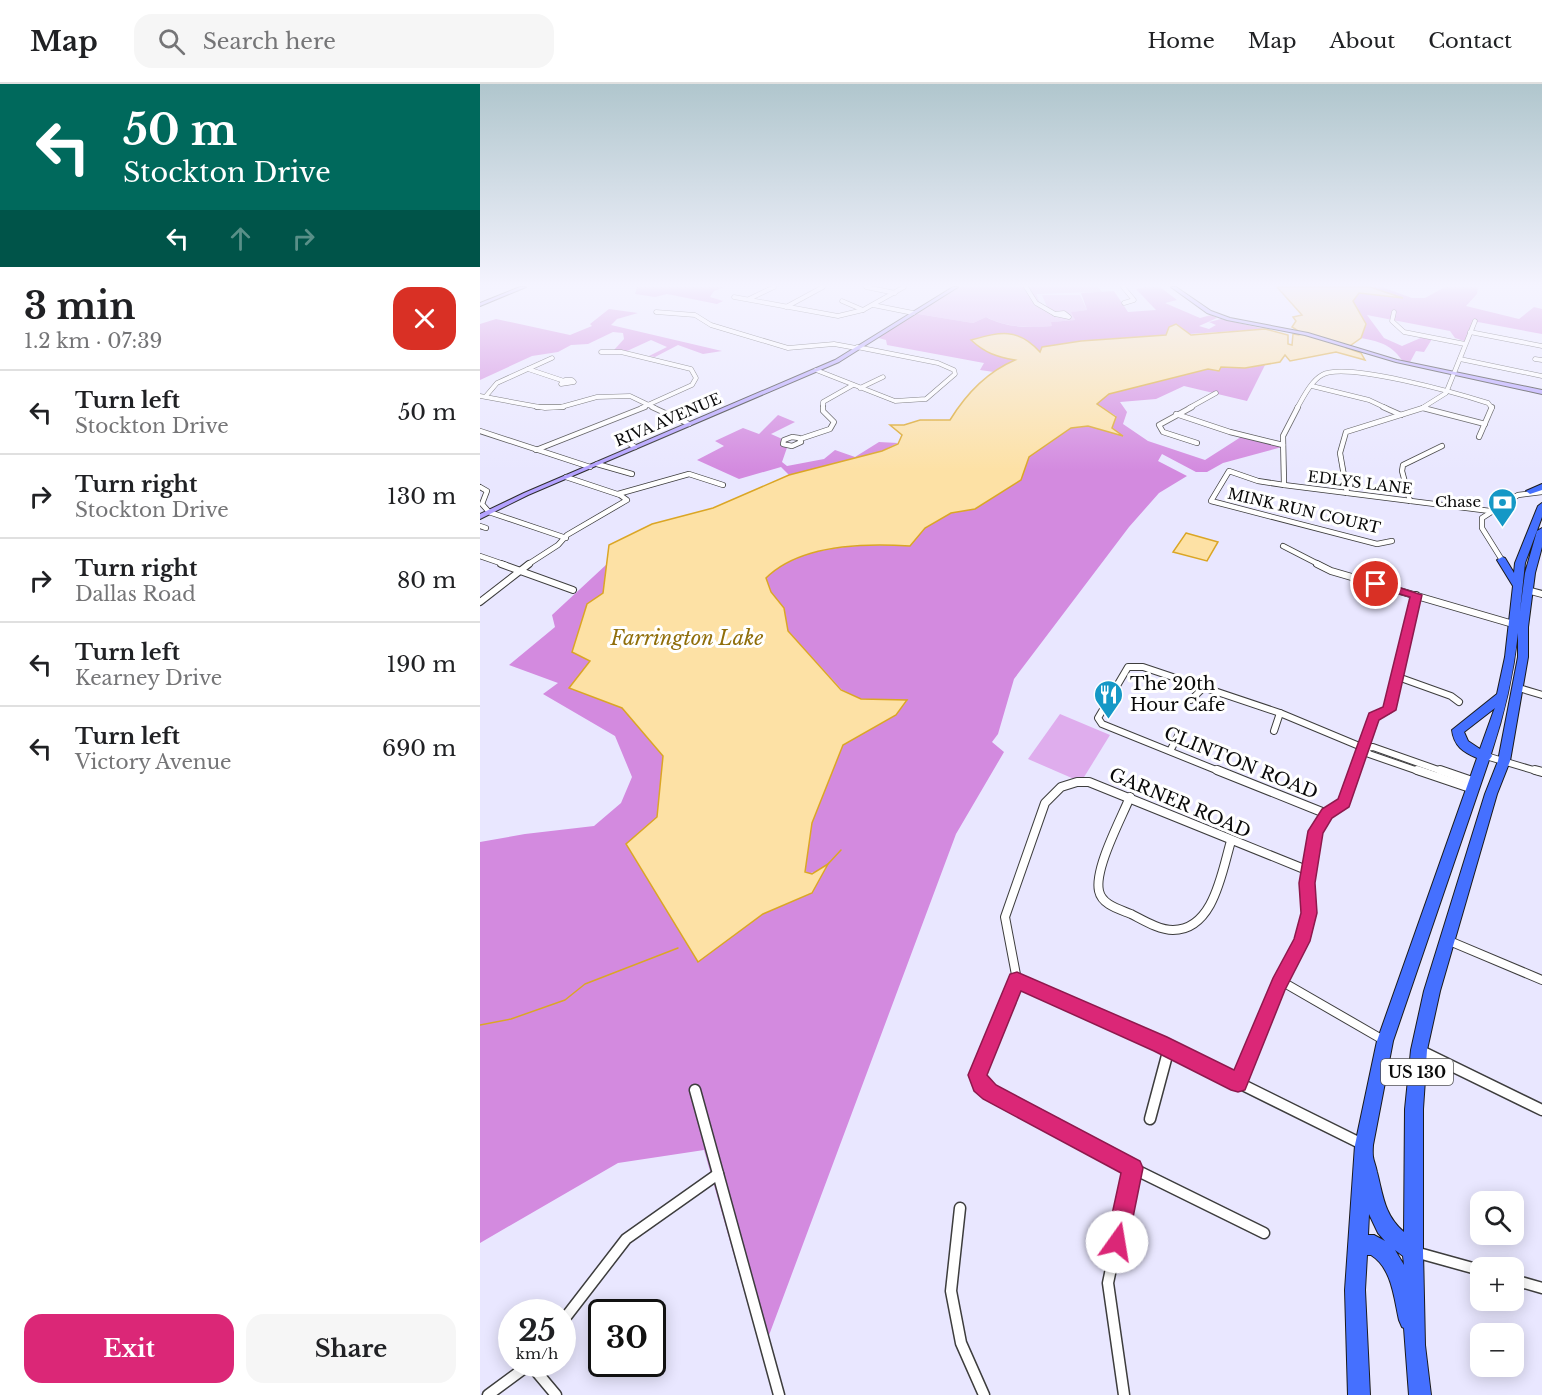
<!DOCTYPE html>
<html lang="en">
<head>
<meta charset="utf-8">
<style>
	body { margin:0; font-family:"Libre Baskerville",serif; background:#f6f6f6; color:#202124; height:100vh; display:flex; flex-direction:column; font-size:22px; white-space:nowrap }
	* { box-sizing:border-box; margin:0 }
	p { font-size:20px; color:#757577 }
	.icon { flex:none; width:33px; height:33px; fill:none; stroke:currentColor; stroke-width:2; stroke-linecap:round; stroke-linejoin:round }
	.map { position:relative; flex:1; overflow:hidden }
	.sheet { display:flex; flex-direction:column; background:#fff; width:480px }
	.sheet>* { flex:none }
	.hud { background:#00695c; color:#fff; overflow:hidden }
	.tools { position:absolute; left:990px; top:1107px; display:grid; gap:12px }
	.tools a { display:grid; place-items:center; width:54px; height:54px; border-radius:12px; background:#fff; box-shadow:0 3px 15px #0003; font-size:30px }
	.speed { position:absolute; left:18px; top:1215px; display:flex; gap:12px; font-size:30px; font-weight:700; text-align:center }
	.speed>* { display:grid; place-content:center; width:78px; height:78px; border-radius:50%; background:#fff; box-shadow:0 3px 15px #0003; line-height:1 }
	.speed small { font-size:15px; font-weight:400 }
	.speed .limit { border:3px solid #111; border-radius:9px; background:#fff; color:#111 }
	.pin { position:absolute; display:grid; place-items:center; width:51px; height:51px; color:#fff; margin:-26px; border:3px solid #fff; border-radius:50%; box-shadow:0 2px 6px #0007 }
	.me { position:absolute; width:66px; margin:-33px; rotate:13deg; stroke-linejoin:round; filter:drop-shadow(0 0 4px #0008) }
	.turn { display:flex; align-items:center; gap:21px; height:126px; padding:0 24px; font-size:27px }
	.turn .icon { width:78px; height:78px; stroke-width:2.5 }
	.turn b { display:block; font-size:42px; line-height:51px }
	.lanes { display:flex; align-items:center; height:57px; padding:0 24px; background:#0003; justify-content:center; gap:30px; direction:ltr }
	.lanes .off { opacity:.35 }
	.round { display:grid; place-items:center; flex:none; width:63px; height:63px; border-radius:18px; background:#f6f6f6 }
	.head { display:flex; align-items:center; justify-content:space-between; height:102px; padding:0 24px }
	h1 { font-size:36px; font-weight:700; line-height:45px }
	.action { display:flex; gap:12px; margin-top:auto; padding:12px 24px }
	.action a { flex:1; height:69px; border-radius:18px; background:#db2777; color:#fff; font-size:24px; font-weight:700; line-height:69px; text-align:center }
	.action a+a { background:#f6f6f6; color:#202124 }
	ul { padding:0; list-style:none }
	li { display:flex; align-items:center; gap:18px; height:84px; padding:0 24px; border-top:2px solid #e0e0e0 }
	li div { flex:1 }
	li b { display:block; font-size:22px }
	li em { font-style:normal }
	header { display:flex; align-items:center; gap:36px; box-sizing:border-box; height:84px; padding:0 30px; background:#fff; border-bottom:2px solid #e0e0e0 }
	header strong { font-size:28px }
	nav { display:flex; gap:33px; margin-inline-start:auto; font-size:21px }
	.search { width:420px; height:54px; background:#f6f6f6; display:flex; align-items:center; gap:15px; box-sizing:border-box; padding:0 21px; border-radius:18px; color:#757577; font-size:22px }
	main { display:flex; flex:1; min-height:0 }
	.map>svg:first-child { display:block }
	.green { fill:#dfaded }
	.forest { fill:#d38adf }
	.water { fill:#fde1a5; stroke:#dba625; stroke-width:1.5 }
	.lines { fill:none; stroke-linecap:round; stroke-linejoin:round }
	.stream { stroke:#dba625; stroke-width:1.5 }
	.street-far4-casing { stroke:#3d3d3d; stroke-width:5 }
	.street-far3-casing { stroke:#3d3d3d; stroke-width:6 }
	.street-far2-casing { stroke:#3d3d3d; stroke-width:8 }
	.street-far1-casing { stroke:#3d3d3d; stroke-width:10 }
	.street-casing { stroke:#3d3d3d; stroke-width:13 }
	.secondary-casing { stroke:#2c2c2c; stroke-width:2 }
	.highway-casing { stroke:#1b1b1b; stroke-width:2 }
	.street-far4 { stroke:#fff; stroke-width:4 }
	.street-far3 { stroke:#fff; stroke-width:4.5 }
	.street-far2 { stroke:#fff; stroke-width:6 }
	.street-far1 { stroke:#fff; stroke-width:8 }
	.street { stroke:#fff; stroke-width:10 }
	.secondary { fill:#b4a2ff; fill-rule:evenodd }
	.highway { fill:#4570ff; fill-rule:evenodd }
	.route { fill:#db2777; stroke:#8e194d; stroke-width:1.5 }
	.labels { text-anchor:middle; stroke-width:6; stroke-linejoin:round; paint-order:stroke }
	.far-street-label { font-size:15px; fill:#0a0a0a; stroke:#fff }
	.far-poi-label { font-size:15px; fill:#0a0a0a; stroke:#fff; text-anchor:end }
	.shield { fill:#fff; stroke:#545454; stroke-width:1.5 }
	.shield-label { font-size:16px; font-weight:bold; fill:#0a0a0a }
	.poi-label { font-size:18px; fill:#0a0a0a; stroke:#fff; text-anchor:start }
	.street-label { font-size:18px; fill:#0a0a0a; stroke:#fff }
	.water-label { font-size:20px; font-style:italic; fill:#906e0a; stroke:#fff }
</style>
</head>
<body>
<header>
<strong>Map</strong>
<div class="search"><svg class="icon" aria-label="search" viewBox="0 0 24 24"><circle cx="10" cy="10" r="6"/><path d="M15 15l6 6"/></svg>Search here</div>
<nav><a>Home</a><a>Map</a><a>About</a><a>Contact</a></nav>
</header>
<main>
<section class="sheet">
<div class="hud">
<div class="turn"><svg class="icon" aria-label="left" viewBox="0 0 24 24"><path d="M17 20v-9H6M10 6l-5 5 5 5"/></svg><div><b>50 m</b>Stockton Drive</div></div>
<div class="lanes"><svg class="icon" aria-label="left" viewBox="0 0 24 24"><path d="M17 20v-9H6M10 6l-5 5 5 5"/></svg><svg class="icon off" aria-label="ahead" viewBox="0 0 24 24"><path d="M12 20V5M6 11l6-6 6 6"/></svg><svg class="icon off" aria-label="right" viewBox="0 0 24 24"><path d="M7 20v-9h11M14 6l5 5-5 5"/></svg></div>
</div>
<div class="head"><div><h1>3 min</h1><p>1.2 km · 07:39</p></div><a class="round" style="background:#d93025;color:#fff"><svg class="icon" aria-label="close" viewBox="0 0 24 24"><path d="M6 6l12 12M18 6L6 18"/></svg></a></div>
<ul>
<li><svg class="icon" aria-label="left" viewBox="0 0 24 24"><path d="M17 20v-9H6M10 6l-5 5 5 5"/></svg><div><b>Turn left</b><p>Stockton Drive</p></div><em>50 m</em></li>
<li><svg class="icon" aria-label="right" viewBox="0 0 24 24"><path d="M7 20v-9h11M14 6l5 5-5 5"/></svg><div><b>Turn right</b><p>Stockton Drive</p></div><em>130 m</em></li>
<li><svg class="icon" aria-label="right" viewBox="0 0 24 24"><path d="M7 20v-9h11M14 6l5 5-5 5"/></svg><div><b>Turn right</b><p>Dallas Road</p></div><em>80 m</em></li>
<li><svg class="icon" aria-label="left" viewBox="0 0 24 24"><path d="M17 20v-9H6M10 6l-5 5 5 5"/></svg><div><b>Turn left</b><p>Kearney Drive</p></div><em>190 m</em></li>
<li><svg class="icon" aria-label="left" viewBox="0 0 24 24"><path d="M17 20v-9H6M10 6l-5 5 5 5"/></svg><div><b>Turn left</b><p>Victory Avenue</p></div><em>690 m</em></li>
</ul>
<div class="action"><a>Exit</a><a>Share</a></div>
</section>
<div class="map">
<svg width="1062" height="1311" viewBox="0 0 1062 1311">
	<rect width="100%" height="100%" fill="#e9e7ff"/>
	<g class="green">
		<path d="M477,203H618L624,211L613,208L556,210L562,224L567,223L562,211H600L607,226L592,228L595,236L572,238L573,242C550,244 527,244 506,233L493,239L432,229Z"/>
		<polygon points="580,630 630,651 601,698 548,675"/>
	</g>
	<g class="forest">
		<polygon points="157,203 244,203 234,207 230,213 243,217 237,220 187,210 175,213 155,210"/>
		<path d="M665,203H680L697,216L685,219L720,234L731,231L737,234L719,242L729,245L736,241L729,238L741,235L785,245L601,257L537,276L514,288L500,286L504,279L407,261L406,256L395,253L432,229L493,239L506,233C526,244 550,244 572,242L571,238L595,236L591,228L607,226L601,209L634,207L648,228L676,226L656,205Z"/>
		<path d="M890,203H902L932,214H945L965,203H998L997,210L986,222L1039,235L1054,223L1062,225V250L998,238L990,245L987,258L975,254L970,247L887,231L904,254L922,262L943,253L952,255L944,268L936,267L929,280L924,279C912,261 902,258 881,254L886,240L873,217L879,209L920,213Z"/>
		<polygon points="129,225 158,229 137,235 131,241 242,267 223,270 198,261 175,273 169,272 187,263 171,256 147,267 134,266 144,255 143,249 133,248 108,260 91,261 78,268 52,272 0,296 0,240 16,235 90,251 112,242 110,240"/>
		<path d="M785,281L767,317L704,302L676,315L640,318L647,328L643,340L668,357L725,376L764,351L802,360V363L743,379L727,388H716L682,370L678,377L707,392L679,409L649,443L534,595L518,650L512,658L524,668L476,750L282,1270L224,1066L138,1079L0,1159V758L45,750L114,742L141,719L152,693L135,652L63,610L78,599L29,581L75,543L72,531L127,480L123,509L93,568L110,577L90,604L142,624L183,672L177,734L146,760L218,877L283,830L332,809L335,788L327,790L325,784L332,739L363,661L416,631L427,617L381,615L362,606L308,547L304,524L291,508L286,494C320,460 385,460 430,462L445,444L471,429L495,425L541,396L548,373L591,344L608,342L641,351L632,344L636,332L616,320L629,310L728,285L739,287L741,283L765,284Z"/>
		<polygon points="298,331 315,338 291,350 309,358 302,378 307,382 344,375 355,366 375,373 399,358 418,359 402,367 309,391 301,383 259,395 217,376 244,362 235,357 263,344 279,350"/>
	</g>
	<g class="water">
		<path d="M797,203H890L923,214L879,209L873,217L886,240L881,254L867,264L881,269L885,276L856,268L810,277L805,271L800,278L765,284L741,283L739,287L728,285L629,310L617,320L636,333L632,344L643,352L608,342L591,344L549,373L541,396L495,425L471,429L445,444L430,462C385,459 320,460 286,494L291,508L304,524L308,547L361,606L381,615L427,616L416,631L363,661L332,739L325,788L332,790L348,780L332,809L283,830L218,878L146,760L177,733L183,672L142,624L89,604L110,577L92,568L107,520L123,509L129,461L172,440L233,424L309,391L402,367L418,360L422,351L410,341H424L440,336H470C486,310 507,288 535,276C517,273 505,269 491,256C520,248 537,243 560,268L562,263L601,257L686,251L689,243L696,240L711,251L785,245L808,251V260L812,261L813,250L819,251L820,248L812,243L816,237L813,233L822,231Z"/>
		<polygon points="706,449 738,458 727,477 693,468"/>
	</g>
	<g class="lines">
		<g class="stream">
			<polyline points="348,780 361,766"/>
			<polyline points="0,941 31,935 85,916 105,900 198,864"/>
		</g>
		<defs>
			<g id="street-far4">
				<polyline points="386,203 415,209"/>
				<polyline points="546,203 556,219 575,230"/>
				<polyline points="643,203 654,216 644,219"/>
				<polyline points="254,213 358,232 383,226 424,203"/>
				<polyline points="269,215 294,203"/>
				<polyline points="362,217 383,226"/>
				<polyline points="393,221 433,229"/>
				<polyline points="306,223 343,203"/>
				<polyline points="176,228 215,231 231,241 308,264 354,260 376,264"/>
				<polyline points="914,228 912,237 924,248 985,260"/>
				<polygon points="584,229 589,233 575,230"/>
				<polyline points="990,248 1062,262"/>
				<polyline points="121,268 141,268 211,285 216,294 212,301 161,324"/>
				<polyline points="980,275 1062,292"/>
				<polyline points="1055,275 1062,276"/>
				<polyline points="48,285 84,297"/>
				<polyline points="336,286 415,317 446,315 475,290 474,286 458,279 377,263"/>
				<polygon points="85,296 92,296 94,298 81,300"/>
				<polyline points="832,302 889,316 906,324"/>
				<polyline points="380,304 403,293"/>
				<polyline points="0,312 65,324 81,323 117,313 150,312 175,324"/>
				<polyline points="6,312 17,299 72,274"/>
				<polyline points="343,324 343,318 373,301"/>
				<polyline points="709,324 736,309"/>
				<path d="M817,324C823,314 831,297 842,291C865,277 980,310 1008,319L1012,324"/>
				<polyline points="942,324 966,309 995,237"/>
			</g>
			<g id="street-far3">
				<polyline points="57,323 83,323"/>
				<polyline points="172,323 209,340"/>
				<polyline points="712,323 679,341 683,348 717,359"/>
				<polyline points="903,323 921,331"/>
				<polyline points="943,324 1005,340"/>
				<polyline points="696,330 750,348 803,361"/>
				<polyline points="0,347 110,383"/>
				<polygon points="312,353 319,354 321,358 312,362 303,360 304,356"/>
				<polyline points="999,353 1012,323"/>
				<polyline points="141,354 155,363"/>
				<polyline points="320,355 350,345 354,338 343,327 343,323"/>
				<polyline points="56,366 165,323"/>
				<polyline points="117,380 152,390"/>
				<polyline points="804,401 803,352 818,323"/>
				<polyline points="0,403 7,407 2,420 9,428 86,454"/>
				<polyline points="867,409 860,369 866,348 946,323"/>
				<polyline points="138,410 209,390 243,401"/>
				<polyline points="930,417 922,387 923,381 962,362"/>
				<polyline points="0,442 6,444"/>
				<polyline points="912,457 897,460 731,417 749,387 778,397 804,401 1010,427"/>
				<polyline points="803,462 840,481"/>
				<polyline points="0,472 26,481"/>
				<polyline points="1022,476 1002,444 1002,434 1038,411 1062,408"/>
				<polyline points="47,481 78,461 87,451 147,416 140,411 86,393"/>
			</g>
			<g id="street-far2">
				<polyline points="21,480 93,506"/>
				<polyline points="837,480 851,487 1033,540"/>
				<polyline points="1047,506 1062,510"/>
				<polyline points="0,518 49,480"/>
				<polyline points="918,593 971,612 979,618"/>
				<polyline points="1039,604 1062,611"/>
				<polyline points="711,616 724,603"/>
				<polyline points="794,647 800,629"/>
				<polyline points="884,664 889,670 941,688"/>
				<polyline points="690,667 698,652"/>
				<polyline points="1006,672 1060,688"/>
				<polyline points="741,688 622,640 618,634 648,583 663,583 800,629 884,664 893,663 964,688"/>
				<polyline points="875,688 893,633 909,626 936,511"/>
			</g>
			<g id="street-far1">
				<polyline points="737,686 847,730"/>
				<polyline points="937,686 993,705"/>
				<polyline points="960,686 995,698"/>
				<polyline points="1055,686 1062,688"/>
				<path d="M650,713C641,735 614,785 619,807C622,821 639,825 651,830C663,836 679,846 693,846C734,846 742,787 751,757"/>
				<polyline points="967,856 1062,896"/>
				<polyline points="537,896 675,958"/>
				<polyline points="801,897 905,957"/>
				<polyline points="512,958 537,896 525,833 565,719 581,703 597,698 609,698 829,787"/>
				<polyline points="775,958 821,857 829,829 827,799 836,747 847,730 864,719 875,686"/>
			</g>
			<g id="street">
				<polyline points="512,956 498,991 501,1000 509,1008 652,1084 784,1149"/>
				<polyline points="672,956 884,1061"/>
				<polyline points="939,966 1062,1026"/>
				<polyline points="758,999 776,956"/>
				<polyline points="215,1006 299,1311"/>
				<polyline points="670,1035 689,964"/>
				<polyline points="480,1124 471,1207 481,1259 504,1311"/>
				<polyline points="935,1168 1000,1186"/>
				<polyline points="1034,1196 1062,1204"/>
				<polyline points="82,1238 146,1155 238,1090"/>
				<polyline points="50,1280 76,1311"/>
				<polyline points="8,1311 50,1280"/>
				<polyline points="644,1311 628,1199 652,1084"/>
			</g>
			<g id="secondary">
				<polygon points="40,203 46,203 0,222 0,219"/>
				<polygon points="473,203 478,203 359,278 48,411 0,435 0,430 44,409 355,276"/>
				<polygon points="691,203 696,203 731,227 750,234 828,249 917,276 1062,306 1062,310 916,278 825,251 747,236 727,229"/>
			</g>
			<g id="highway">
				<polygon points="1062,400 1062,406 1050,410 1046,407"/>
				<path d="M1062,419V433L1045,479L1040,527L1045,489L1057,447L1062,444V463L1055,489L1048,543V573L1030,677L1017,710L960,907L947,966L943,1025V1167L945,1261L951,1311H929L924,1244L922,1243L919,1236C914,1214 912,1184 891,1171H887L885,1206L890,1311H868L865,1206L875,1061L897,957L997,674C983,668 974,662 972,646L1017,610L1025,573L1033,502L1017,476L1022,473L1025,474L1034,489L1035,479L1058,422ZM1038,549V573L1018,677L1005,710L944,907L931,966L925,1025L924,1148C904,1131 903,1111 897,1088C894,1074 892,1077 893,1061L913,957L1009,676L1012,672L1011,670C1025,628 1033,593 1038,549ZM1015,624L1014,626L1000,665L988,657L984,648ZM889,1130L898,1149L905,1157L894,1151H888ZM915,1166L923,1172L924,1181Z"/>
			</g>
		</defs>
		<use href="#street-far4" class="street-far4-casing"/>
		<use href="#street-far3" class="street-far3-casing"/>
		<use href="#street-far2" class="street-far2-casing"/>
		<use href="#street-far1" class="street-far1-casing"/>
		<use href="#street" class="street-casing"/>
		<use href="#secondary" class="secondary-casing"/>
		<use href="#highway" class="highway-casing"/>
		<use href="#street-far4" class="street-far4"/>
		<use href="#street-far3" class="street-far3"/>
		<use href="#street-far2" class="street-far2"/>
		<use href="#street-far1" class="street-far1"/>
		<use href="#street" class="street"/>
		<use href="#secondary" class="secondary"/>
		<use href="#highway" class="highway"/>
	</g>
	<linearGradient id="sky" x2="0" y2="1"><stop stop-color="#b0c6cd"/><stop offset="0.52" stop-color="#f5f4ff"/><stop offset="1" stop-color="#f5f4ff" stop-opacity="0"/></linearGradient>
	<rect width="1062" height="387" fill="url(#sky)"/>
	<polygon class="route" points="896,496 942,511 916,626 899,636 869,723 852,734 843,749 835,799 837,829 830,857 805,906 765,1006 758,1008 751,1006 674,967 541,907 507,991 516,1001 660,1077 663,1084 648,1158 645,1166 637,1169 629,1166 626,1158 641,1089 503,1015 494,1007 488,991 530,890 537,888 687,953 754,986 793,894 814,855 821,829 819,799 828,747 842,725 858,715 889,629 903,623 930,513 892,502 892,497"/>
	<defs>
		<symbol id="bank-pin" viewBox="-11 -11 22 30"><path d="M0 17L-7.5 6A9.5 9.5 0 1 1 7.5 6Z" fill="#1598c6" stroke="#fff"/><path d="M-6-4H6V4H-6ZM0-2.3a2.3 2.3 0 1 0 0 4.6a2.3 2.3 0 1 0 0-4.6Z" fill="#fff"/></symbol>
		<symbol id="restaurant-pin" viewBox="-11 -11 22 30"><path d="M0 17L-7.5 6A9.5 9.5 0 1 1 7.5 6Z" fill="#1598c6" stroke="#fff"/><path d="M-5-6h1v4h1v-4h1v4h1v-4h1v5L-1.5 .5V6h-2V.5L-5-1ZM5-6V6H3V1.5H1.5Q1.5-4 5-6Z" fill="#fff"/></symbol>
	</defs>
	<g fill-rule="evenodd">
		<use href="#bank-pin" x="1006" y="402" width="33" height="45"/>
		<use href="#restaurant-pin" x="612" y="594" width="33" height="45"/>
	</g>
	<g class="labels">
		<g class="far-street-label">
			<text transform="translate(188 336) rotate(-23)" y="5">RIVA AVENUE</text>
			<text transform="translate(880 399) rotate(7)" y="5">EDLYS LANE</text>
			<text transform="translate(824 427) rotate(13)" y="5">MINK RUN COURT</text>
		</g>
		<g class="far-poi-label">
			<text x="1001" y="423">Chase</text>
		</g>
		<rect class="shield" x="901" y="975" width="72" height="26" rx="4.5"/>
		<g class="shield-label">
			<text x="937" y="994">US 130</text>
		</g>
		<g class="poi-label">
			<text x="650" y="606">The 20th<tspan x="650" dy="21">Hour Cafe</tspan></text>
		</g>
		<g class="street-label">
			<text transform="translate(761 679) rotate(22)" y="6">CLINTON ROAD</text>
			<text transform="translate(700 719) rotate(23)" y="6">GARNER ROAD</text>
		</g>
		<g class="water-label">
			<text x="207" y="561">Farrington Lake</text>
		</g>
	</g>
</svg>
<div class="tools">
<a><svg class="icon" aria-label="search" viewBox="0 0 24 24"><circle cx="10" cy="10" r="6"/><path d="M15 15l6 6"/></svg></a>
<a>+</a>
<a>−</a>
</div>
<div class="speed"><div>25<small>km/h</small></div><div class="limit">30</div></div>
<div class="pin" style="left:896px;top:500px;background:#d93025"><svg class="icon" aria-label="arrive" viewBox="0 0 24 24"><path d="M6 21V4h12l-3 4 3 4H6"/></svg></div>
<svg class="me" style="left:637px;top:1158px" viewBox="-20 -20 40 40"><circle r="19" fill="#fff"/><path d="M0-13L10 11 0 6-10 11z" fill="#db2777"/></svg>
</div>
</main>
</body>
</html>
